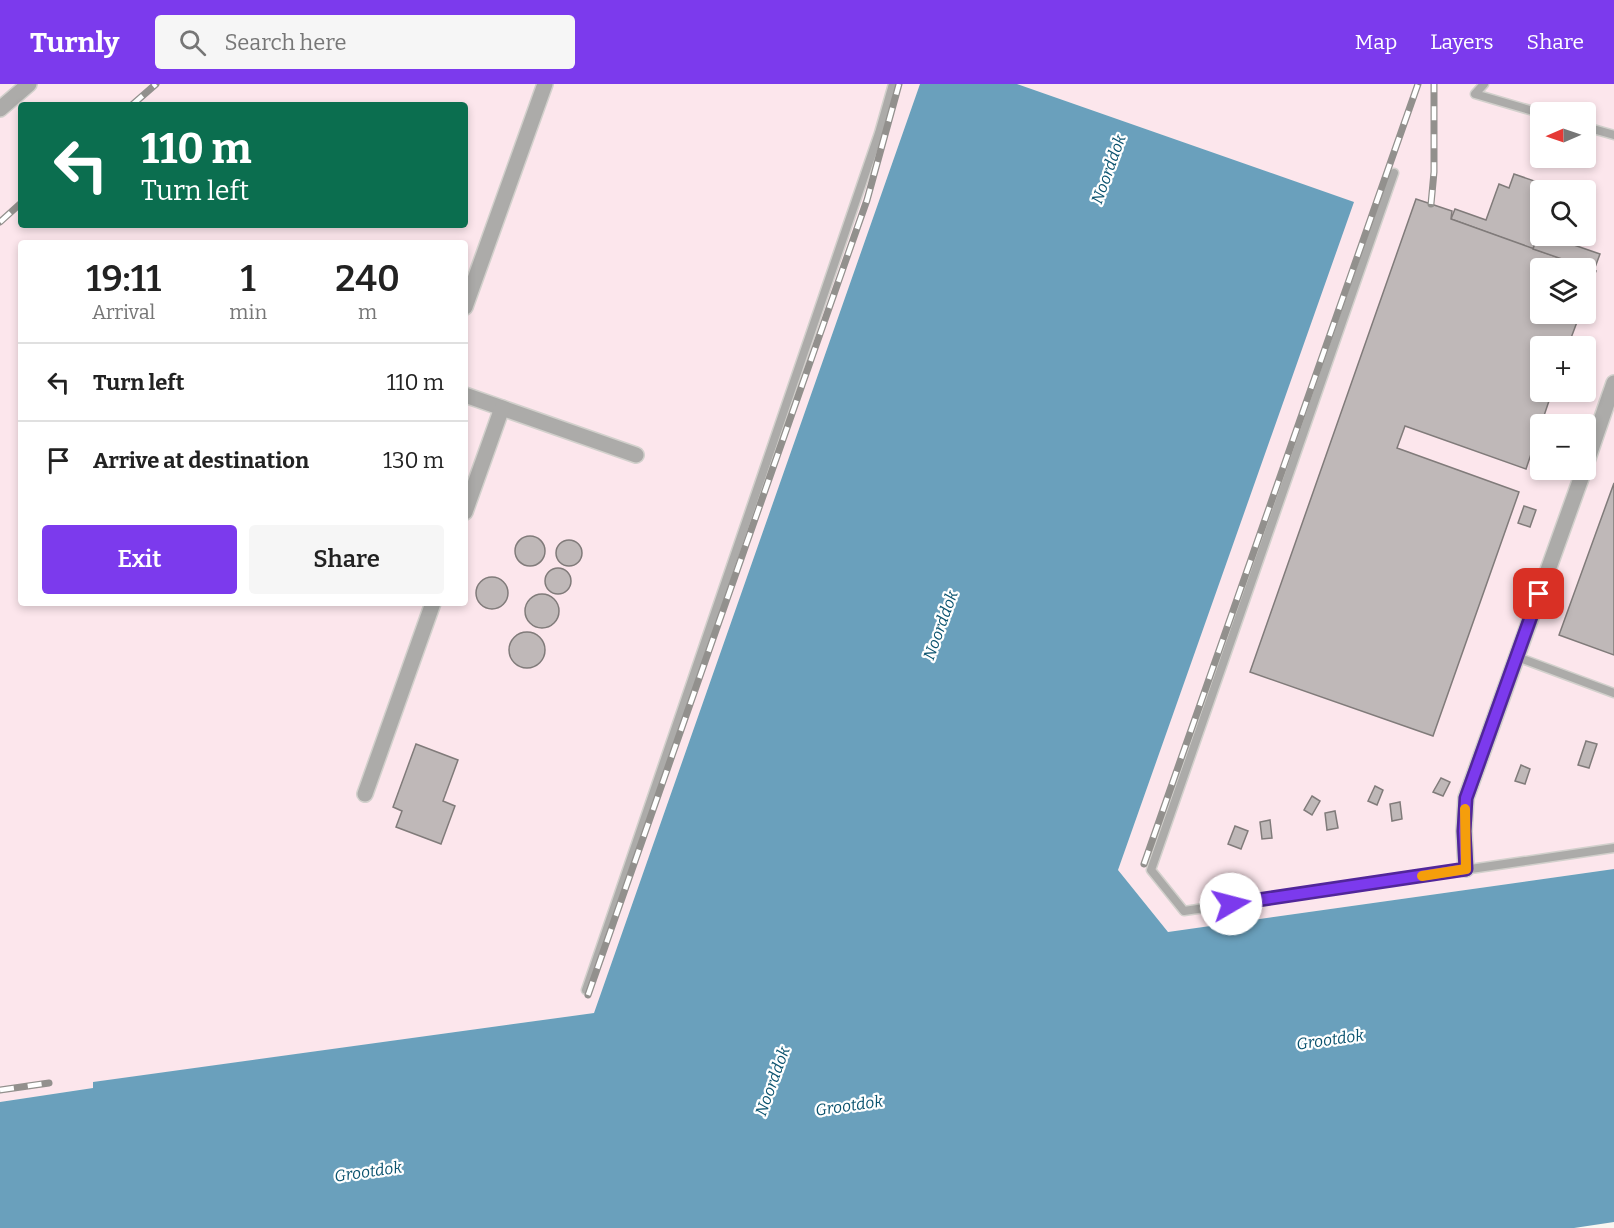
<!DOCTYPE html>
<html lang="en">
<head>
<meta charset="utf-8">
<style>
	body { margin:0; font-family:Bitter,serif; background:#f6f6f6; color:#222; height:100vh; display:flex; flex-direction:column; font-size:22px; white-space:nowrap }
	* { box-sizing:border-box; margin:0 }
	p { font-size:20px; color:#767676 }
	.icon { flex:none; width:33px; height:33px; fill:none; stroke:currentColor; stroke-width:2; stroke-linecap:round; stroke-linejoin:round }
	.map { position:relative; flex:1; overflow:hidden }
	.sheet { position:absolute; left:18px; top:156px; width:450px; height:366px; display:flex; flex-direction:column; background:#fff; border-radius:6px; box-shadow:0 3px 9px #0003 }
	.sheet>* { flex:none }
	.top-card { position:absolute; left:18px; top:18px; width:450px; height:126px; border-radius:6px; box-shadow:0 3px 9px #0003; background:#0b6e4f; color:#fff; overflow:hidden }
	.needle { width:39px; rotate:268deg }
	.fabs { position:absolute; left:1530px; top:18px; display:grid; gap:12px }
	.fabs a { display:grid; place-items:center; width:66px; height:66px; border-radius:6px; background:#fff; box-shadow:0 3px 9px #0003; font-size:30px }
	.pin { position:absolute; display:grid; place-items:center; width:51px; height:51px; color:#fff; margin:-26px; border-radius:12px; box-shadow:0 3px 9px #0006 }
	.me { position:absolute; width:66px; margin:-33px; rotate:82deg; stroke-linejoin:round; filter:drop-shadow(0 0 4px #0008) }
	.turn { display:flex; align-items:center; gap:21px; height:126px; padding:0 24px; font-size:27px }
	.turn .icon { width:78px; height:78px; stroke-width:2.5 }
	.turn b { display:block; font-size:42px; line-height:51px }
	.eta { display:flex; justify-content:space-evenly; align-items:center; height:102px; text-align:center }
	.eta b { font-size:36px; font-weight:600; line-height:42px }
	.cta { display:flex; gap:12px; margin-top:auto; padding:12px 24px }
	.cta a { flex:1; height:69px; border-radius:6px; background:#7c3aed; color:#fff; font-size:24px; font-weight:600; line-height:69px; text-align:center }
	.cta a+a { background:#f6f6f6; color:#222 }
	ul { padding:0; list-style:none }
	li { display:flex; align-items:center; gap:18px; height:78px; padding:0 24px; border-top:2px solid #e0e0e0 }
	li div { flex:1 }
	li b { display:block; font-size:22px }
	li em { font-style:normal }
	header { display:flex; align-items:center; gap:36px; box-sizing:border-box; height:84px; padding:0 30px; background:#7c3aed; color:#fff }
	header strong { font-size:28px }
	nav { display:flex; gap:33px; margin-inline-start:auto; font-size:21px }
	.search { width:420px; height:54px; background:#f6f6f6; display:flex; align-items:center; gap:15px; box-sizing:border-box; padding:0 21px; border-radius:6px; color:#767676; font-size:22px }
	.map>svg:first-child { display:block }
	.industrial { fill:#fce6ec; fill-rule:evenodd }
	.water { fill:#6aa0bc }
	.building { fill:#bfb8b8; stroke:#807b7a; stroke-width:1.5 }
	.lines { fill:none; stroke-linecap:round; stroke-linejoin:round }
	.lane-casing { stroke:#d2d0cc; stroke-width:11 }
	.street-casing { stroke:#d2d0cc; stroke-width:18 }
	.lane { stroke:#acaba9; stroke-width:8 }
	.street { stroke:#acaba9; stroke-width:15 }
	.rail-casing { stroke:#92908d; stroke-width:7 }
	.rail { stroke:#fff; stroke-width:4.5; stroke-dasharray:14; stroke-linecap:butt }
	.route-casing { stroke:#51269a; stroke-width:15 }
	.route { stroke:#7c3aed; stroke-width:10 }
	.slow { stroke:#f59e0b; stroke-width:10 }
	.labels { text-anchor:middle; stroke-width:4.5; stroke-linejoin:round; paint-order:stroke }
	.water-label { font-size:16px; font-style:italic; fill:#0b536f; stroke:#fff }
</style>
</head>
<body>
<header>
<strong>Turnly</strong>
<div class="search"><svg class="icon" aria-label="search" viewBox="0 0 24 24"><circle cx="10" cy="10" r="6"/><path d="M15 15l6 6"/></svg>Search here</div>
<nav><a>Map</a><a>Layers</a><a>Share</a></nav>
</header>
<div class="map">
<svg width="1614" height="1144" viewBox="0 0 1614 1144">
	<rect width="100%" height="100%" fill="#f8f6f1"/>
	<g class="industrial">
		<path d="M0,0H920L594,929L94,998L93,1004L0,1018ZM21,21H465V141H21ZM21,159H465V519H21Z"/>
		<path d="M1017,0H1614V785L1168,848L1118,786L1353,118ZM1540,28H1586V74H1540ZM1540,106H1586V152H1540ZM1540,184H1586V230H1540ZM1540,262H1586V308H1540ZM1540,340H1586V386H1540Z"/>
	</g>
	<polygon class="water" points="920,0 1017,0 1354,118 1118,786 1168,848 1614,785 1614,1138 1574,1144 0,1144 0,1018 93,1004 93,998 594,929"/>
	<g class="building">
		<polygon points="1514,90 1552,103 1553,106 1540,106 1540,144 1533,165 1451,135 1455,125 1486,136 1499,100 1509,104"/>
		<polygon points="1416,115 1452,127 1451,135 1596,187 1586,213 1586,184 1540,184 1540,230 1580,230 1568,262 1540,262 1540,308 1552,308 1526,385 1405,342 1397,364 1519,408 1433,652 1250,588"/>
		<polygon points="1539,148 1540,152 1548,152 1600,170 1594,186 1533,165"/>
		<polygon points="1614,399 1614,571 1559,551"/>
		<polygon points="1524,422 1536,426 1530,443 1518,439"/>
		<circle cx="530" cy="467" r="15"/>
		<circle cx="569" cy="469" r="13"/>
		<circle cx="558" cy="497" r="13"/>
		<circle cx="492" cy="509" r="16"/>
		<circle cx="542" cy="527" r="17"/>
		<circle cx="527" cy="566" r="18"/>
		<polygon points="1586,657 1597,660 1589,684 1578,681"/>
		<polygon points="416,660 458,676 443,717 455,722 441,760 396,743 402,727 393,723"/>
		<polygon points="1521,681 1530,685 1525,700 1515,697"/>
		<polygon points="1441,694 1450,698 1443,712 1433,708"/>
		<polygon points="1375,702 1383,706 1377,721 1368,717"/>
		<polygon points="1312,712 1320,717 1312,731 1304,726"/>
		<polygon points="1400,718 1402,735 1392,737 1390,720"/>
		<polygon points="1335,727 1338,744 1327,746 1325,729"/>
		<polygon points="1270,736 1272,754 1262,755 1260,738"/>
		<polygon points="1235,742 1248,747 1241,765 1228,760"/>
	</g>
	<g class="lines">
		<defs>
			<g id="lane">
				<polyline points="1484,0 1475,10 1540,29"/>
				<polyline points="1586,43 1614,51"/>
				<polyline points="1394,89 1151,786 1184,827 1614,764"/>
				<polyline points="1517,573 1614,609"/>
				<polyline points="586,906 879,49 893,0"/>
			</g>
			<g id="street">
				<polyline points="0,25 29,0"/>
				<polyline points="465,223 545,0"/>
				<polyline points="465,311 636,371"/>
				<polyline points="1586,380 1614,299"/>
				<polyline points="465,428 502,324"/>
				<polyline points="365,710 433,519"/>
				<polyline points="1466,785 1464,747 1466,714 1584,386"/>
			</g>
		</defs>
		<use href="#lane" class="lane-casing"/>
		<use href="#street" class="street-casing"/>
		<use href="#lane" class="lane"/>
		<use href="#street" class="street"/>
		<defs>
			<g id="rail">
				<polyline points="132,21 156,0"/>
				<polyline points="1431,120 1434,88 1434,0"/>
				<polyline points="0,138 21,119"/>
				<polyline points="1144,780 1418,0"/>
				<polyline points="588,911 867,116 899,0"/>
				<polyline points="0,1006 49,999"/>
			</g>
		</defs>
		<use href="#rail" class="rail-casing"/>
		<use href="#rail" class="rail"/>
	</g>
	<g class="lines">
		<defs>
			<polyline id="route" points="1231,820 1466,785 1464,747 1466,714 1539,510"/>
		</defs>
		<use href="#route" class="route-casing"/>
		<use href="#route" class="route"/>
		<polyline class="slow" points="1422,792 1466,785 1465,725"/>
	</g>
	<g class="labels">
		<g class="water-label">
			<text transform="translate(1108 85) rotate(-70)" y="6">Noorddok</text>
			<text transform="translate(940 541) rotate(-70)" y="6">Noorddok</text>
			<text transform="translate(1330 955) rotate(-8)" y="6">Grootdok</text>
			<text transform="translate(772 997) rotate(-70)" y="6">Noorddok</text>
			<text transform="translate(849 1021) rotate(-8)" y="6">Grootdok</text>
			<text transform="translate(368 1087) rotate(-8)" y="6">Grootdok</text>
		</g>
	</g>
</svg>
<div class="fabs">
<a><svg class="needle" viewBox="-14 -14 28 28"><path d="M0-13l5 13h-10z" fill="#e53935"/><path d="M0 13l5-13h-10z" fill="#767676"/></svg></a>
<a><svg class="icon" aria-label="search" viewBox="0 0 24 24"><circle cx="10" cy="10" r="6"/><path d="M15 15l6 6"/></svg></a>
<a><svg class="icon" aria-label="layers" viewBox="0 0 24 24"><path d="M12 4l9 5-9 5-9-5zM3 14l9 5 9-5"/></svg></a>
<a>+</a>
<a>−</a>
</div>
<div class="pin" style="left:1539px;top:510px;background:#d93025"><svg class="icon" aria-label="arrive" viewBox="0 0 24 24"><path d="M6 21V4h12l-3 4 3 4H6"/></svg></div>
<svg class="me" style="left:1231px;top:820px" viewBox="-20 -20 40 40"><circle r="19" fill="#fff"/><path d="M0-13L10 11 0 6-10 11z" fill="#7c3aed"/></svg>
<div class="top-card">
<div class="turn"><svg class="icon" aria-label="left" viewBox="0 0 24 24"><path d="M17 20v-9H6M10 6l-5 5 5 5"/></svg><div><b>110 m</b>Turn left</div></div>
</div>
<section class="sheet">
<div class="eta">
<div><b>19:11</b><p>Arrival</p></div>
<div><b>1</b><p>min</p></div>
<div><b>240</b><p>m</p></div>
</div>
<ul>
<li><svg class="icon" aria-label="left" viewBox="0 0 24 24"><path d="M17 20v-9H6M10 6l-5 5 5 5"/></svg><div><b>Turn left</b></div><em>110 m</em></li>
<li><svg class="icon" aria-label="arrive" viewBox="0 0 24 24"><path d="M6 21V4h12l-3 4 3 4H6"/></svg><div><b>Arrive at destination</b></div><em>130 m</em></li>
</ul>
<div class="cta"><a>Exit</a><a>Share</a></div>
</section>
</div>
</body>
</html>
